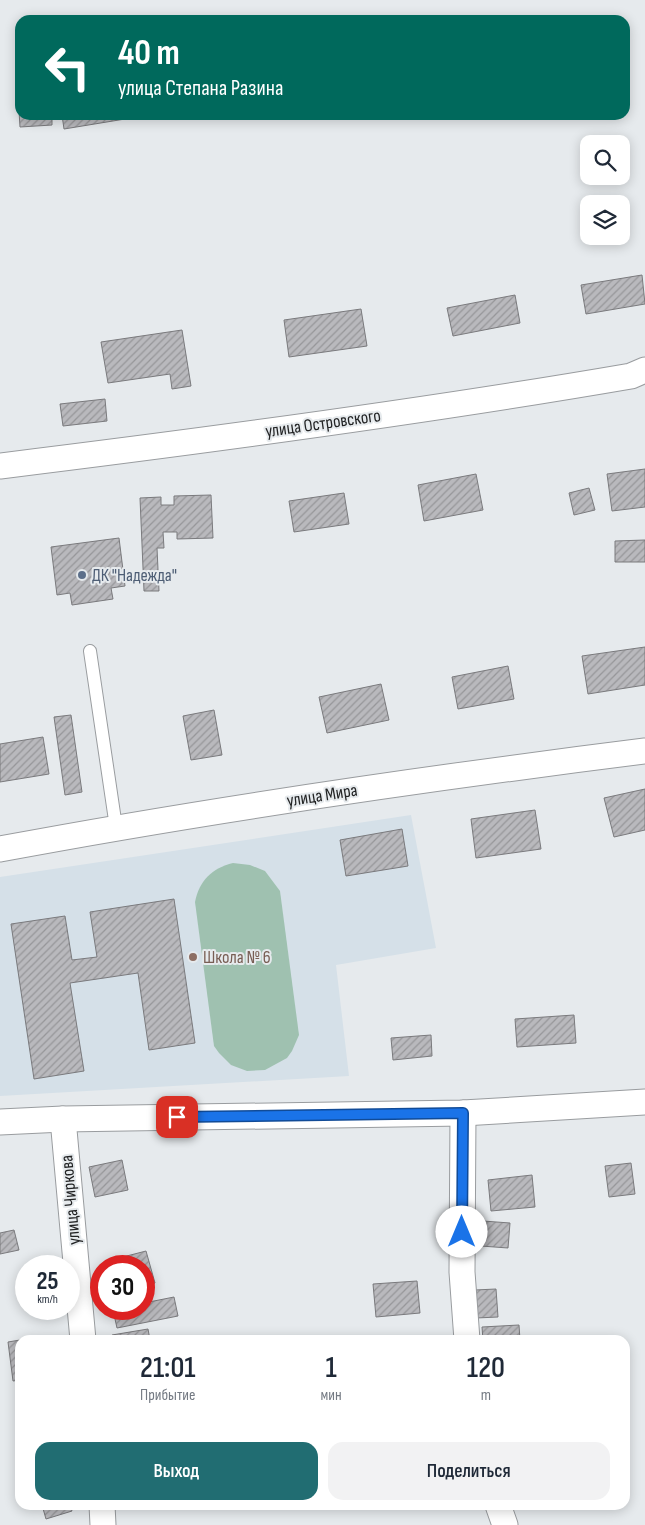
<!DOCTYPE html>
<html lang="ru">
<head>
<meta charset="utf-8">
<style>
	body { margin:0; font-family:"Sofia Sans Condensed",sans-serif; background:#f2f2f3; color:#1f2937; height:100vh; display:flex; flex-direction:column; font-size:19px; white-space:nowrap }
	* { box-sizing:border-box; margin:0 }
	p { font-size:16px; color:#747a83 }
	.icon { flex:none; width:28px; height:28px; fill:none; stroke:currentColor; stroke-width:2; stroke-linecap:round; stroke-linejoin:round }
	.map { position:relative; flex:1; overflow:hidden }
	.sheet { position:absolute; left:15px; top:1335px; width:615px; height:175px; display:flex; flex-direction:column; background:#fff; border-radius:15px; box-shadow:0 2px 12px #0003 }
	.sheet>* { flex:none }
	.banner { position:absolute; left:15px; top:15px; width:615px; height:105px; border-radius:15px; box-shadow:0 2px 12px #0003; background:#00695c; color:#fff; overflow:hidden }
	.buttons { position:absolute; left:580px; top:135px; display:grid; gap:10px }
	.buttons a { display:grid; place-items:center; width:50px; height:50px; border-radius:10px; background:#fff; box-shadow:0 2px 12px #0003; font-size:25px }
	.speed { position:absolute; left:15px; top:1255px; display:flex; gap:10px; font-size:25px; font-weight:700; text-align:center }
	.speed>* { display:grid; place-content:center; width:65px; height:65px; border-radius:50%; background:#fff; box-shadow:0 2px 12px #0003; line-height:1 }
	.speed small { font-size:12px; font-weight:400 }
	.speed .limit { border:8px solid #d22; background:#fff; color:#111 }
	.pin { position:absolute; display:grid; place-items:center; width:42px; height:42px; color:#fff; margin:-21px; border-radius:10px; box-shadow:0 2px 8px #0006 }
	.me { position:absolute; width:55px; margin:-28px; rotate:0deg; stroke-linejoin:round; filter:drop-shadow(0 0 4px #0008) }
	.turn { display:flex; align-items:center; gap:18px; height:105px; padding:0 20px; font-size:22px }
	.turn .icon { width:65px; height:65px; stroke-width:2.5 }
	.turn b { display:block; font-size:35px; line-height:42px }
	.eta { display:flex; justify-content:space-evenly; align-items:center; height:85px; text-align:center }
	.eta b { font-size:30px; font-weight:600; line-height:35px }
	.cta { display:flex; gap:10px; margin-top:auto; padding:10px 20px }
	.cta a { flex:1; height:58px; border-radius:15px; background:#216d72; color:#fff; font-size:20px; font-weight:600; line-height:58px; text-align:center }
	.cta a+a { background:#f2f2f3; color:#1f2937 }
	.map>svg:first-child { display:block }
	.built { fill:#d5e0e8 }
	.pitch { fill:#9fc1b0 }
	.building { fill:url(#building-hatch); stroke:#7a7a7d }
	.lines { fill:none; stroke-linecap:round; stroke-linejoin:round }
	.service-casing { stroke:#999c9f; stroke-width:14 }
	.minor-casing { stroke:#999c9f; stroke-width:27 }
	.service { stroke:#fff; stroke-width:12 }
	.minor { stroke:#fff; stroke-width:25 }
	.route-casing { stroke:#114b97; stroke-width:12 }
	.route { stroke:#1a73e8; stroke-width:9 }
	.service-dot { fill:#5c6f8a; stroke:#e6eaed; stroke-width:2 }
	.education-dot { fill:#8d6e63; stroke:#e6eaed; stroke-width:2 }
	.labels { text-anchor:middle; stroke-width:4; stroke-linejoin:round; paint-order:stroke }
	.street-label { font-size:18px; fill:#222324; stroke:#e6eaed }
	.service-label { font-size:18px; fill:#4e5e75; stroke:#e6eaed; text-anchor:start }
	.education-label { font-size:18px; fill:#785e54; stroke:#e6eaed; text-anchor:start }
</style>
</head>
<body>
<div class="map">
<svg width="645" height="1525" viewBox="0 0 645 1525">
	<defs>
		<pattern id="building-hatch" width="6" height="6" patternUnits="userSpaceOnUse" patternTransform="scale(1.25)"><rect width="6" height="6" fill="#b9b9bd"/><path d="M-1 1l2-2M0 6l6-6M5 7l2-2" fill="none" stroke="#969699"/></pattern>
	</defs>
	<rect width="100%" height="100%" fill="#e6eaed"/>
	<polygon class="built" points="411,815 436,948 336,965 349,1076 0,1096 0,877"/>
	<path class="pitch" d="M233,863L250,865L265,871L280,891L299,1035L292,1051L287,1058L265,1070L247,1071L231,1065L219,1053L214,1046L195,902C199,881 212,868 233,863Z"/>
	<g class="building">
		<polygon points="16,62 20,62 20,115 52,115 52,125 20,127"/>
		<polygon points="625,67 629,67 628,103 625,103"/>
		<polygon points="62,115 124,115 125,119 64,129"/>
		<polygon points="642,275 645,304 586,314 581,285"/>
		<polygon points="515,295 520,323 453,336 447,308"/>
		<polygon points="361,309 367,346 289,357 284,320"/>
		<polygon points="182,330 191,386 172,389 170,374 108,383 101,342"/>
		<polygon points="105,399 107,421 63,426 60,404"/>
		<polygon points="645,469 645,507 612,511 607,474"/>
		<polygon points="476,474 483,510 424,521 418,485"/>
		<polygon points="589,488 595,510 574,515 569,493"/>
		<polygon points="344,493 349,524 294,532 289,501"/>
		<polygon points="211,495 213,538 177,539 177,532 163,532 164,548 157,548 159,591 144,591 140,498 161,497 161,505 174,505 174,496"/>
		<polygon points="119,538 125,586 111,588 113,599 72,605 70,593 57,595 51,547"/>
		<polygon points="645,540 645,562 615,562 615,541"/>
		<polygon points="645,647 645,685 588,694 582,656"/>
		<polygon points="508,666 514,699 458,709 452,677"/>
		<polygon points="381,684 389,720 327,733 319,697"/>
		<polygon points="214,710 222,755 191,760 183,716"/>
		<polygon points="71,715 82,792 65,795 54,717"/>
		<polygon points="43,737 49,774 0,782 0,744"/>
		<polygon points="645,789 645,830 614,837 604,798"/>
		<polygon points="535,810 541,849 476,858 471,819"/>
		<polygon points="402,829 408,866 346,876 340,840"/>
		<polygon points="174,899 195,1043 149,1050 138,973 70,983 84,1071 34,1079 11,924 65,916 72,960 97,957 90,912"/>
		<polygon points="574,1015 576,1043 517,1047 515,1019"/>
		<polygon points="431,1035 432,1056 393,1060 391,1038"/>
		<polygon points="122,1160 128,1190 95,1197 89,1167"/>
		<polygon points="631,1163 635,1194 609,1197 605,1166"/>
		<polygon points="532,1175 535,1207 491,1211 488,1180"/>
		<polygon points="483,1221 510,1223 508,1248 481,1246"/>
		<polygon points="14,1230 19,1250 0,1254 0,1233"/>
		<polygon points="146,1251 155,1283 144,1286 144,1266 121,1266 119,1258"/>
		<polygon points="417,1281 420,1313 376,1317 373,1284"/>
		<polygon points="496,1289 498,1317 476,1318 475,1290"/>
		<polygon points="174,1297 178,1316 117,1328 113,1310 144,1309 144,1303"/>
		<polygon points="519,1325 520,1340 483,1340 482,1327"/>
		<polygon points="148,1329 150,1340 113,1340 112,1335"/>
		<polygon points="20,1340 20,1380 13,1381 8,1342"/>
		<polygon points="42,1505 70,1505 72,1511 46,1519"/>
	</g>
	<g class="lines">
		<defs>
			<polyline id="service" points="90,651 116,827"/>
			<g id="minor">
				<path d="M0,466C211,440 422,412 631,376L645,370"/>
				<path d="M0,849C214,809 429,778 645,751"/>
				<polyline points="463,1113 462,1272 467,1340"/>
				<polyline points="63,1119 83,1340"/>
				<polyline points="0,1122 63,1119 463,1113 645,1102"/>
				<polyline points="102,1505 103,1525"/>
				<polyline points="498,1505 505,1525"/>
			</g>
		</defs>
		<use href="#service" class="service-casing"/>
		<use href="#minor" class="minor-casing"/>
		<use href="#service" class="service"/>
		<use href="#minor" class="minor"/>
	</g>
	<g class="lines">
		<defs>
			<polyline id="route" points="177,1117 463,1113 462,1232"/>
		</defs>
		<use href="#route" class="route-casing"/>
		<use href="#route" class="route"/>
	</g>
	<circle class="service-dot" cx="82" cy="575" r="5"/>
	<circle class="education-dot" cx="193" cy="957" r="5"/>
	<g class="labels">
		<g class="street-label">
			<text transform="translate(323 423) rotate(-8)" y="6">улица Островского</text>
			<text transform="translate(322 795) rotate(-9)" y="6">улица Мира</text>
			<text transform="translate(70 1200) rotate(-95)" y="6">улица Чиркова</text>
		</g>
		<g class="service-label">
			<text x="92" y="581">ДК "Надежда"</text>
		</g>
		<g class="education-label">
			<text x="203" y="963">Школа № 6</text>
		</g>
	</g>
</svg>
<div class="buttons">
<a><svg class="icon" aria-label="search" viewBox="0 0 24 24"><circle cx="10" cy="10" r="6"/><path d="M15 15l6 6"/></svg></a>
<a><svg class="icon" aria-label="layers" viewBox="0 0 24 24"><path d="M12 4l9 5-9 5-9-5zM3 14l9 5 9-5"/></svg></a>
</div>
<div class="speed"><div>25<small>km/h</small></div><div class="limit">30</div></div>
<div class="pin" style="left:177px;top:1117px;background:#d93025"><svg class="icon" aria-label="arrive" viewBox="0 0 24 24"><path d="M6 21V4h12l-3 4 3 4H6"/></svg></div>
<svg class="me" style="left:462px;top:1232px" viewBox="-20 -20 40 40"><circle r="19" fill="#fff"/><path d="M0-13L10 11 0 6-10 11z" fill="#1a73e8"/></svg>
<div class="banner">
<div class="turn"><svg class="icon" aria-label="left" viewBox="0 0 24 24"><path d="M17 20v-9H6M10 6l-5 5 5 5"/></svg><div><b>40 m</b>улица Степана Разина</div></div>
</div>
<section class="sheet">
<div class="eta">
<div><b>21:01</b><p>Прибытие</p></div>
<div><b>1</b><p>мин</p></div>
<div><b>120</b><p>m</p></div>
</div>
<div class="cta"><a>Выход</a><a>Поделиться</a></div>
</section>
</div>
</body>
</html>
